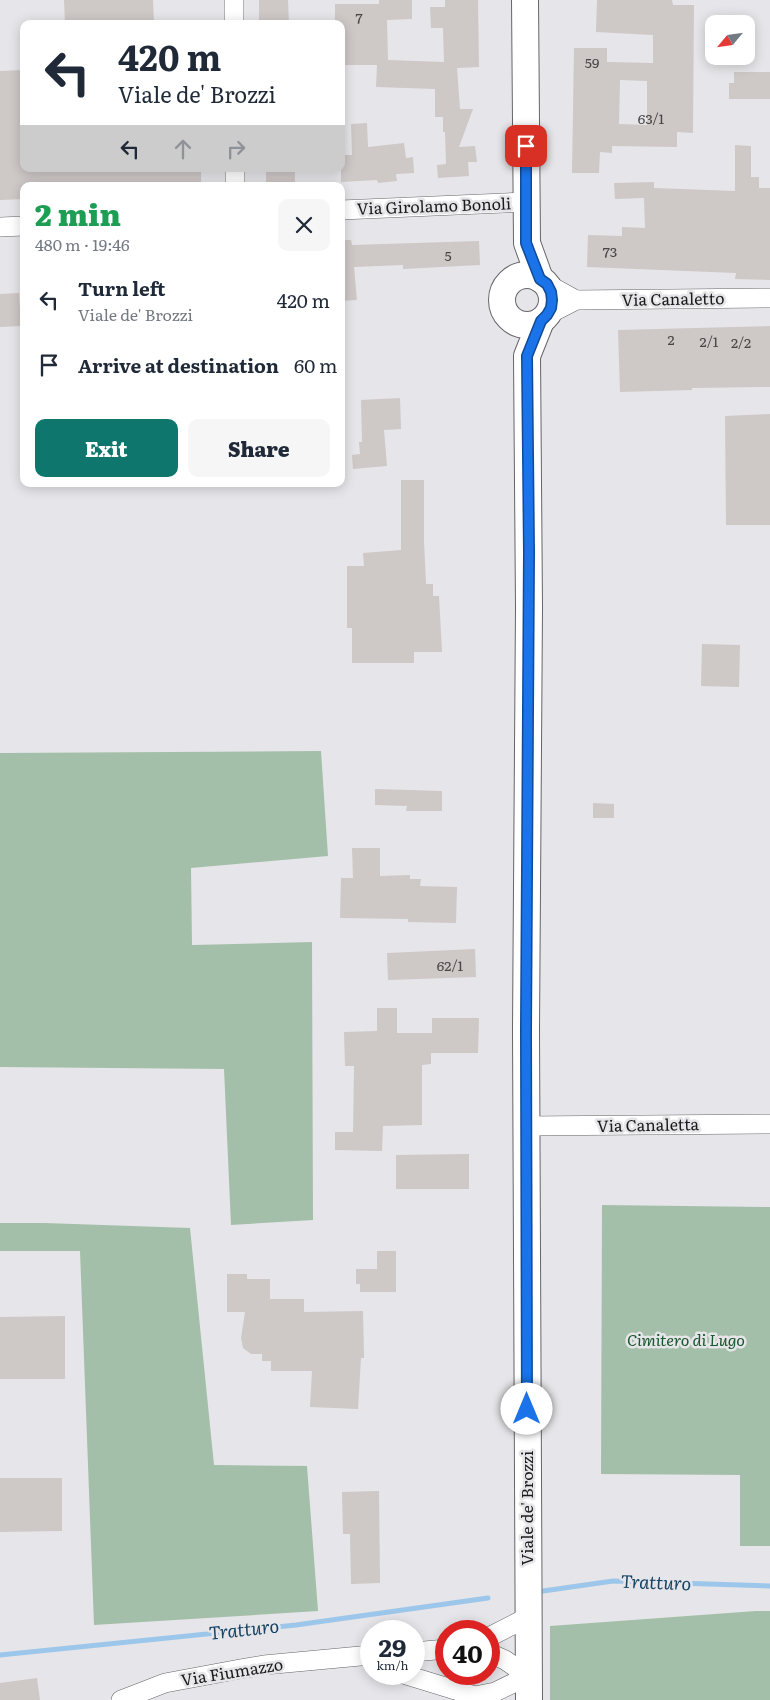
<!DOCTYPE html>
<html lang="en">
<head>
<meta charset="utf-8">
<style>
	body { margin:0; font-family:Literata,serif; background:#f6f6f7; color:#1f2937; height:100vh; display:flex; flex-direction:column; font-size:19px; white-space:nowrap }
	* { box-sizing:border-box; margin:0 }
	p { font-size:16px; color:#747a83 }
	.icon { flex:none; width:28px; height:28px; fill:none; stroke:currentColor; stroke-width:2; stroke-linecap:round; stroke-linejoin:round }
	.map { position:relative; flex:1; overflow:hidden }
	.details { position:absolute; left:20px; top:182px; width:325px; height:305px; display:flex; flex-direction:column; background:#fff; border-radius:10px; box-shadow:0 2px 12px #0003 }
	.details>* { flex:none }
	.top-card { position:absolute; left:20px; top:20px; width:325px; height:152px; border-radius:10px; box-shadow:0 2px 12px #0003; background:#fff; color:#1f2937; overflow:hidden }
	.needle { width:32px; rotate:241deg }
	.controls { position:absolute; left:705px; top:15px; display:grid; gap:10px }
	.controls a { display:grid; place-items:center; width:50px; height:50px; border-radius:10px; background:#fff; box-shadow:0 2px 12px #0003; font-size:25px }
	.speed { position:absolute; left:360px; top:1620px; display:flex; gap:10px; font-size:25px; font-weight:700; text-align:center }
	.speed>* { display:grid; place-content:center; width:65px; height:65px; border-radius:50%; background:#fff; box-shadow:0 2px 12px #0003; line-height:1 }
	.speed small { font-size:12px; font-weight:400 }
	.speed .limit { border:8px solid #d22; background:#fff; color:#111 }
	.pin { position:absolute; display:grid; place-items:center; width:42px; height:42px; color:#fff; margin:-21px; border-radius:10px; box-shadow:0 2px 8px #0006 }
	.me { position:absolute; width:55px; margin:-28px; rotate:0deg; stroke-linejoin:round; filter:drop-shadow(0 0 4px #0008) }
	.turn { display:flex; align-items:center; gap:18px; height:105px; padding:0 15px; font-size:22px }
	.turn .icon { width:65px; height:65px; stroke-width:2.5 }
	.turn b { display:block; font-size:35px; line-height:42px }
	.lanes { display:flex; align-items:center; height:48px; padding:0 15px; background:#0003; justify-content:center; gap:25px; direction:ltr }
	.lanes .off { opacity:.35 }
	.round { display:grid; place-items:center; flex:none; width:52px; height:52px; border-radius:10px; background:#f6f6f7 }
	.overview { display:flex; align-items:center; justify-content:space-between; height:85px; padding:0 15px }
	h1 { font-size:30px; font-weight:800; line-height:38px; color:#1e9e55 }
	.button { display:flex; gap:10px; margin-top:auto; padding:10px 15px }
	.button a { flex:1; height:58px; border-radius:10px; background:#0f766e; color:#fff; font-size:20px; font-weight:800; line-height:58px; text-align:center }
	.button a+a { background:#f6f6f7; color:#1f2937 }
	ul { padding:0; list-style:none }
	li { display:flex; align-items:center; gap:15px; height:65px; padding:0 15px }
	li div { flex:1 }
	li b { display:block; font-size:19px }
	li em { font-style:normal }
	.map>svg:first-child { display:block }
	.green { fill:#a4bfa9 }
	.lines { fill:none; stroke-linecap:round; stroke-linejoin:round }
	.stream { stroke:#9dc7ea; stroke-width:5 }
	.building { fill:#cec8c7; fill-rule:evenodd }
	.street-casing { stroke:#666569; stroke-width:20 }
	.secondary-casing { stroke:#666569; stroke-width:28 }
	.street { stroke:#fff; stroke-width:19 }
	.secondary { stroke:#fff; stroke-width:26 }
	.route-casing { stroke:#114b97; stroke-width:12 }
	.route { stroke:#1a73e8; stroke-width:9 }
	.labels { text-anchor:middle; stroke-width:5; stroke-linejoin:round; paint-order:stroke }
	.number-label { font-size:14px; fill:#474646 }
	.street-label { font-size:16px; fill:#1a1a1b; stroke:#e6e5e9 }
	.park-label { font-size:16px; font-style:italic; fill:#16572b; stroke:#e6e5e9 }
	.water-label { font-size:18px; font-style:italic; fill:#134365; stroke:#e6e5e9 }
</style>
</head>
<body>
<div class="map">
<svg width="770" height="1700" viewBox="0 0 770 1700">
	<rect width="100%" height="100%" fill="#e6e5e9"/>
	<g class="green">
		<polygon points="321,751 328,856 191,868 192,945 312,942 313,1220 231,1225 224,1069 0,1067 0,753"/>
		<polygon points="602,1205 770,1207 770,1546 740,1546 740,1475 601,1474"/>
		<polygon points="0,1223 45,1223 190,1228 214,1465 307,1466 318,1611 94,1625 80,1251 0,1251"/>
		<polygon points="756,1611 770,1611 770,1700 550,1700 550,1626"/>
	</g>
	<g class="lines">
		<g class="stream">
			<polyline points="543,1591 613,1581 770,1586"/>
			<polyline points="0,1655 296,1625 488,1598"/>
		</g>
	</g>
	<g class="building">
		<polygon points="64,0 153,0 154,24 65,24"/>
		<polygon points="259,0 288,0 289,24 259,24"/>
		<polygon points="379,0 412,0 412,19 387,20 388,60 444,62 443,28 431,28 430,7 445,7 445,0 478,0 479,67 457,68 460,109 473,109 459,147 475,146 477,162 468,162 469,176 438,178 437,165 446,164 445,132 443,132 443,117 435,117 435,89 376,87 377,65 341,65 341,24 335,24 335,4 379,4"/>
		<path d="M597,0H672L673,5H694L693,133L677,132V147L612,146V153L600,152L599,173H572L574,48H607V62L653,63V35L596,32ZM620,80L647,81V125L619,124Z"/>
		<polygon points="24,70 24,169 201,169 201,186 24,186 24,199 0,200 0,71"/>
		<polygon points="734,72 770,72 770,99 729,99 729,83 734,83"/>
		<polygon points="367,123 368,147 404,143 406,158 413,157 414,173 396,174 397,181 378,183 377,180 341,182 341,155 352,155 351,124"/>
		<polygon points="735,145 751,146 751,177 759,177 759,188 770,188 770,280 735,279 736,273 587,267 588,235 622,236 622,227 645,228 644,198 615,199 614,183 654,182 654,188 735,191"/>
		<polygon points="266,169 295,169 295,183 266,184"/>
		<polygon points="341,240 351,240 352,245 479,241 480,265 403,269 403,265 354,267 357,300 341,301"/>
		<polygon points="19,293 21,326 0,327 0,294"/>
		<polygon points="770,326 770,387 692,388 692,390 620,392 618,330"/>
		<polygon points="400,398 401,429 384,430 387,466 353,469 352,455 360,454 359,442 362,442 361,400"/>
		<polygon points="770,414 770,525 726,525 725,416"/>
		<polygon points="401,480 424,480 424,541 426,584 433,584 433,596 439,596 442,652 414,652 414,663 352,663 352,628 347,628 347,566 364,566 363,553 401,550"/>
		<polygon points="702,644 740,645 739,687 701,686"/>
		<polygon points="375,789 442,791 442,811 406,811 407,806 375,805"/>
		<polygon points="593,803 614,804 614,818 593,818"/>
		<polygon points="352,848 380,848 380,876 410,875 410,879 421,879 420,886 457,887 456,923 408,922 408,919 340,918 341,878 353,878"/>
		<polygon points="475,949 476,977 388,980 387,953"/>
		<polygon points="377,1008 397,1008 397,1033 432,1033 432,1018 479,1018 478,1053 431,1053 431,1064 422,1065 422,1125 383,1126 382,1151 335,1150 335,1132 353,1132 354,1066 345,1066 344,1032 377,1031"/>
		<polygon points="469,1154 469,1189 396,1189 396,1155"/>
		<polygon points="377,1251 396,1251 396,1292 360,1292 360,1284 356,1284 356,1269 377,1269"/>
		<polygon points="227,1274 247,1274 247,1279 270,1279 270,1299 304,1299 304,1312 363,1311 364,1358 361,1358 358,1409 310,1407 312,1371 271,1371 271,1361 262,1361 262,1354 251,1354 243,1348 241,1338 245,1312 227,1312"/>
		<polygon points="65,1316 65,1379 0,1379 0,1317"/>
		<polygon points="0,1478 62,1478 62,1531 0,1532"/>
		<polygon points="379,1491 380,1583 351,1584 350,1534 343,1534 342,1492"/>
		<polygon points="37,1678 40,1700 0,1700 0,1683"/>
	</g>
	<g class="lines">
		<defs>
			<g id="street">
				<polyline points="234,0 234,24"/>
				<polyline points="235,169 235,186"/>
				<polyline points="341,210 526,202"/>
				<polyline points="0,227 24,226"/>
				<polyline points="547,284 576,300"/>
				<polyline points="547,315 576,300 770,298"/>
				<polyline points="526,1126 770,1124"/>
				<polyline points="489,1637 528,1617"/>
				<polyline points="414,1652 446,1649"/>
				<polyline points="403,1674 475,1696 495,1692 528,1676 505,1660 489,1653"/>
				<polyline points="121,1700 165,1683 240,1669 264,1665 371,1655"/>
			</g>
			<g id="secondary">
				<polyline points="525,0 527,243 540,279"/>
				<circle cx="527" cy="300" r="25"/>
				<polyline points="529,1700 526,1030 529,607 527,356 541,321"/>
			</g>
		</defs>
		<use href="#street" class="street-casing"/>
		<use href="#secondary" class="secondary-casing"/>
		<use href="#street" class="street"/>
		<use href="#secondary" class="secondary"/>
	</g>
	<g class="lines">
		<defs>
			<polyline id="route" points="526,146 526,243 540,279 547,284 551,292 552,300 551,308 547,315 541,321 527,356 529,552 526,1030 527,1409"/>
		</defs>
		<use href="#route" class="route-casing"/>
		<use href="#route" class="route"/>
	</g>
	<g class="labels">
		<g class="number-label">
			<text x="359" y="23">7</text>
			<text x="592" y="68">59</text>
			<text x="651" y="124">63/1</text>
			<text x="610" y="257">73</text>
			<text x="448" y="261">5</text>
			<text x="671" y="345">2</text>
			<text x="709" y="347">2/1</text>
			<text x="741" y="348">2/2</text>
			<text x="450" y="971">62/1</text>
		</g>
		<g class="street-label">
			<text transform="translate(434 206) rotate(-2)" y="6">Via Girolamo Bonoli</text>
			<text transform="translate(673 299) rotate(-1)" y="6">Via Canaletto</text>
			<text transform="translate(648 1125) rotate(-1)" y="6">Via Canaletta</text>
			<text transform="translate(527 1508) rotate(-90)" y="6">Viale de' Brozzi</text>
			<text transform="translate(232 1672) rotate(-9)" y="6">Via Fiumazzo</text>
		</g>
		<g class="park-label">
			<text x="686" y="1346">Cimitero di Lugo</text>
		</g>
		<g class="water-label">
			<text transform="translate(656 1583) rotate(2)" y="6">Tratturo</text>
			<text transform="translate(244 1630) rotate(-6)" y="6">Tratturo</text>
		</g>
	</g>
</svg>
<div class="controls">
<a><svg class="needle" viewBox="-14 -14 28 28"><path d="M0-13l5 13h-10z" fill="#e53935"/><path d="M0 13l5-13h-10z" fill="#747a83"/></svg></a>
</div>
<div class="speed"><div>29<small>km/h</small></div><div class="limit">40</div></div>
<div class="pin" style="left:526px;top:146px;background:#d93025"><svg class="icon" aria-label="arrive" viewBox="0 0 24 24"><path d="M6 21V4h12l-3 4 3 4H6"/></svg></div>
<svg class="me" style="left:527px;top:1409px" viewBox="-20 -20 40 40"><circle r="19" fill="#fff"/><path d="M0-13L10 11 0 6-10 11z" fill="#1a73e8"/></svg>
<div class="top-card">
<div class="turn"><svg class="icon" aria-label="left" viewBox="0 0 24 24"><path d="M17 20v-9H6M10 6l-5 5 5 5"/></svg><div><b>420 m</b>Viale de' Brozzi</div></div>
<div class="lanes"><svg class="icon" aria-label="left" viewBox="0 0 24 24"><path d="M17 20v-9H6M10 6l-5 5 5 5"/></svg><svg class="icon off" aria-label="ahead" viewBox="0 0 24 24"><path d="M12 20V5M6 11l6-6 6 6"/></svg><svg class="icon off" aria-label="right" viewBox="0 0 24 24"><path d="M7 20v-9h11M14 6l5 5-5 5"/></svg></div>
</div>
<section class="details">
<div class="overview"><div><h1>2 min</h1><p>480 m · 19:46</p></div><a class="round"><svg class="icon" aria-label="close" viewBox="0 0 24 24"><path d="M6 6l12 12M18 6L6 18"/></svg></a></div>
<ul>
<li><svg class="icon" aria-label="left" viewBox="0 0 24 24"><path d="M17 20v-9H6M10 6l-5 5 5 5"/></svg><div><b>Turn left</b><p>Viale de' Brozzi</p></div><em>420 m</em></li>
<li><svg class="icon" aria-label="arrive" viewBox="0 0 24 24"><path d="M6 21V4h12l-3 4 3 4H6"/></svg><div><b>Arrive at destination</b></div><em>60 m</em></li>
</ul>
<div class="button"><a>Exit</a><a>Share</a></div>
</section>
</div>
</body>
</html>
